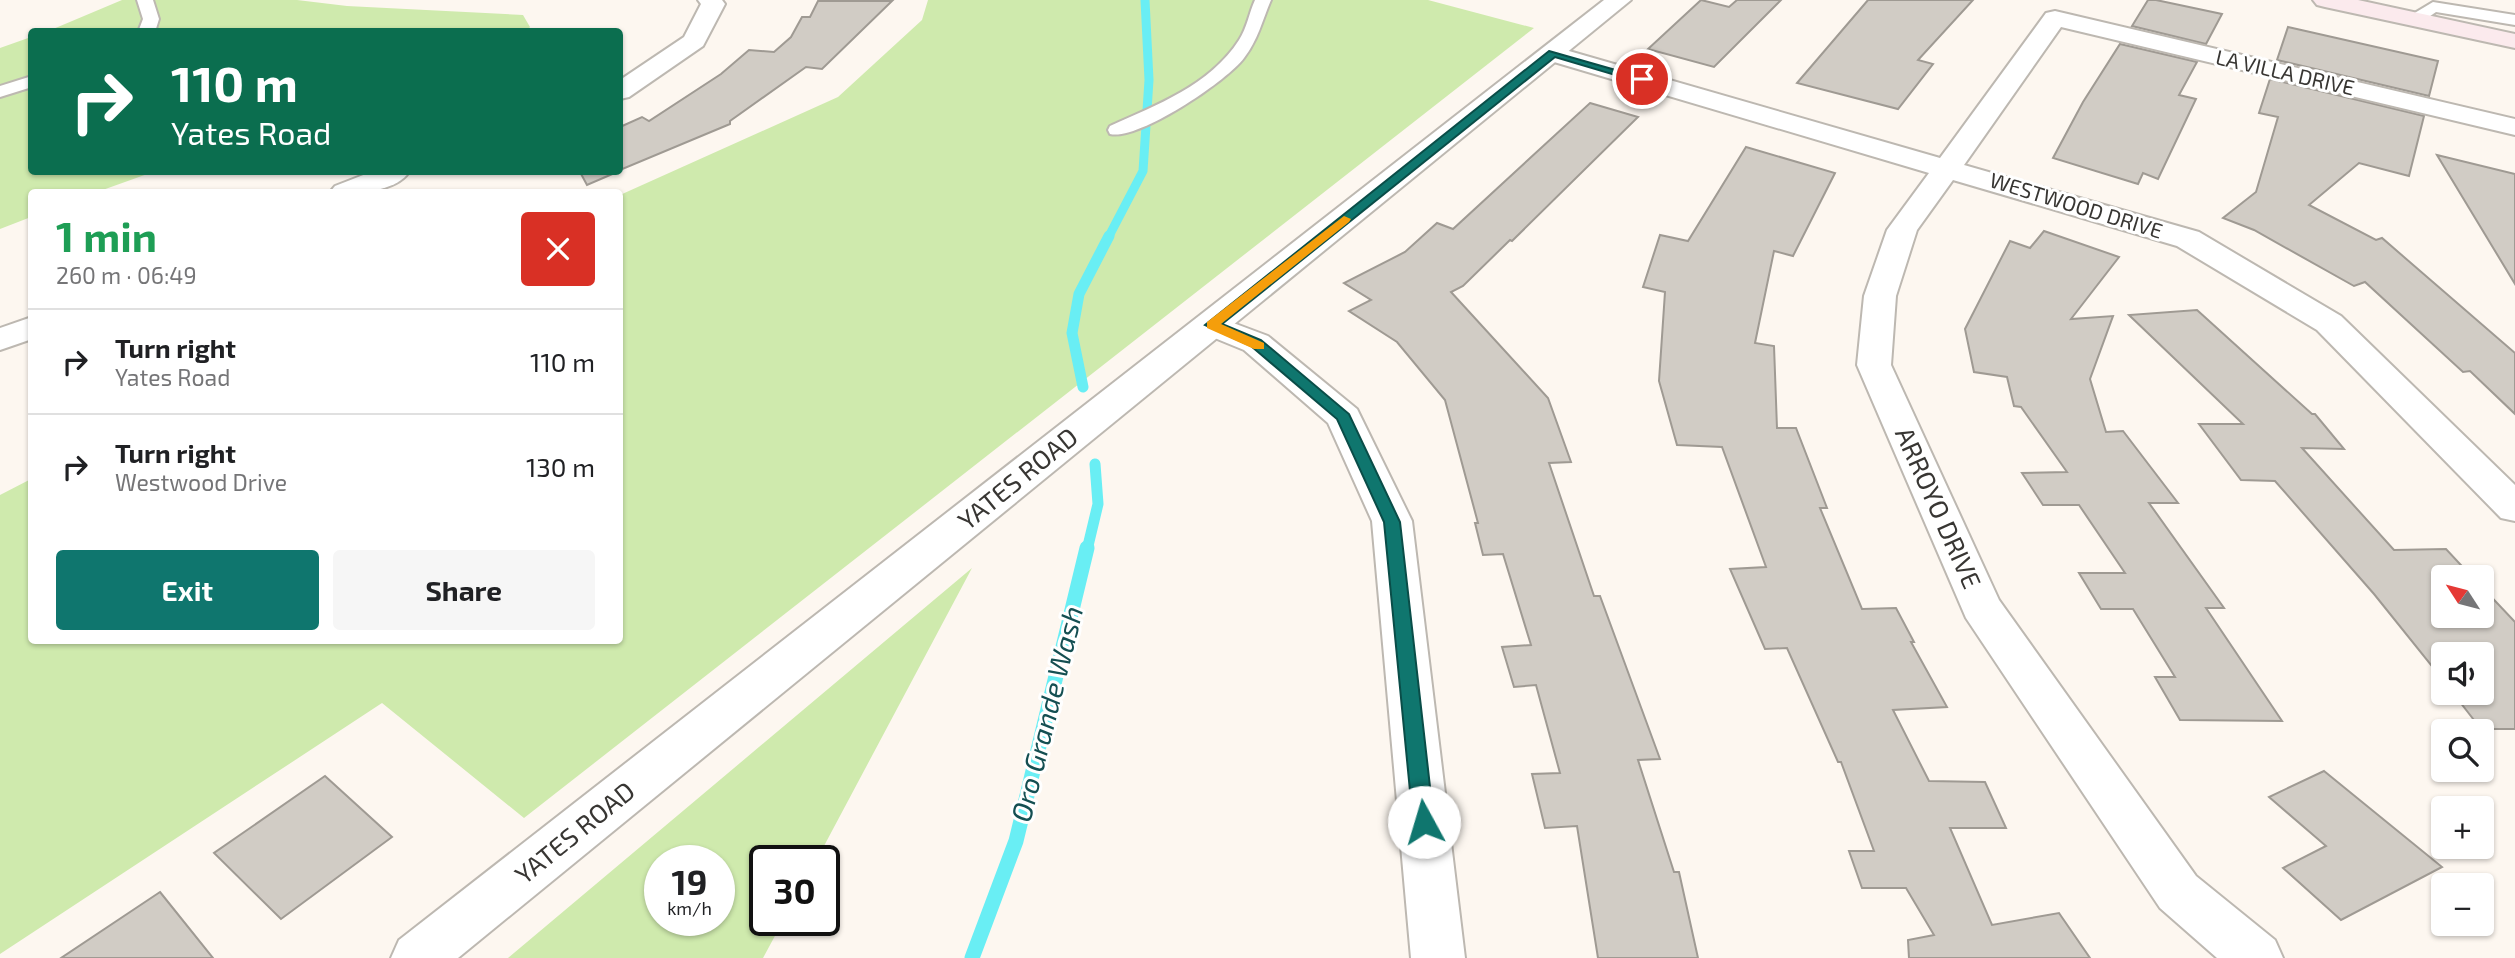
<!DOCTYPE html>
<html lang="en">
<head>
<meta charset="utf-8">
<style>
	body { margin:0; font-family:"Exo 2",sans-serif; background:#f6f6f6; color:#202124; height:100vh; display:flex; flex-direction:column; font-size:26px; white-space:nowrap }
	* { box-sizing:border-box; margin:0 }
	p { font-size:23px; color:#757577 }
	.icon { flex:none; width:38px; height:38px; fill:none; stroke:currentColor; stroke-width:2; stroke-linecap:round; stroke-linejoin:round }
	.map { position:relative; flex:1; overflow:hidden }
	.side { position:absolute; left:28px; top:189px; width:595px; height:455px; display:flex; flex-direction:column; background:#fff; border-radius:7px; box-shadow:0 2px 5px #0004 }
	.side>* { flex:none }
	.top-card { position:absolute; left:28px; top:28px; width:595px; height:147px; border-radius:7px; box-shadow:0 2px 5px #0004; background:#0b6e4f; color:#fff; overflow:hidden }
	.needle { width:46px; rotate:306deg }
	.tools { position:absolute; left:2431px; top:565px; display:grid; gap:14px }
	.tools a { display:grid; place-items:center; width:63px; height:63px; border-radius:7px; background:#fff; box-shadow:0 2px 5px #0004; font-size:35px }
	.speed { position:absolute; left:644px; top:845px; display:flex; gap:14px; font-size:35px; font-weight:700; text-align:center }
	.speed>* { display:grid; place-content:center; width:91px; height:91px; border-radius:50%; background:#fff; box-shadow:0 2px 5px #0004; line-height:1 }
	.speed small { font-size:18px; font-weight:400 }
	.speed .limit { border:4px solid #111; border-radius:10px; background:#fff; color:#111 }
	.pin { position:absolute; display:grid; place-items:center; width:60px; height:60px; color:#fff; margin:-30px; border:4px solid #fff; border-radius:50%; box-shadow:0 2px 7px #0007 }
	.me { position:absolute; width:77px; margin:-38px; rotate:354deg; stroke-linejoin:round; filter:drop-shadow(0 0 5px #0008) }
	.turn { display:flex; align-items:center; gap:24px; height:147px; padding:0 28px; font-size:32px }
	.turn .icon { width:91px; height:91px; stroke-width:2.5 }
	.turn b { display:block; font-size:49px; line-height:60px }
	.round { display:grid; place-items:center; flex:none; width:74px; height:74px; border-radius:7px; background:#f6f6f6 }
	.overview { display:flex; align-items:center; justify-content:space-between; height:119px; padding:0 28px }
	h1 { font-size:42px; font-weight:700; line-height:52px; color:#1e9e55 }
	.cta { display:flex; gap:14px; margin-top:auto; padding:14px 28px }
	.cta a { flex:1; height:80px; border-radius:7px; background:#0f766e; color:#fff; font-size:28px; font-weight:700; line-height:80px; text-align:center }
	.cta a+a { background:#f6f6f6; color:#202124 }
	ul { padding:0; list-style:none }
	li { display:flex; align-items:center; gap:21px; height:105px; padding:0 28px; border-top:2px solid #e0e0e0 }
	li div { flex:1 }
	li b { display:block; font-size:26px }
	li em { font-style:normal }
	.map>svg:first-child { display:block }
	.green { fill:#cfeaad; fill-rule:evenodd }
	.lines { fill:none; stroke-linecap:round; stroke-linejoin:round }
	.stream-far2 { stroke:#69eef4; stroke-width:9 }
	.stream-far1 { stroke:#69eef4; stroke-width:11 }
	.stream { stroke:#69eef4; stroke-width:15 }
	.building { fill:#d1ccc5; stroke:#9f9a93; stroke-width:2 }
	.service-casing { stroke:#bdb8b1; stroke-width:4 }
	.minor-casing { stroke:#bdb8b1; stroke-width:4 }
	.tertiary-casing { stroke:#bdb8b1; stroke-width:4 }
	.secondary-casing { stroke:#bdb8b1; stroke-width:4 }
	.service { fill:#fff; fill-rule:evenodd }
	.minor { fill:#fff; fill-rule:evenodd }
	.tertiary { fill:#fff; fill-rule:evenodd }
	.secondary { fill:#fbeaed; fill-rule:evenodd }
	.route { fill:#0f766e; stroke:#0a4d48; stroke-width:2 }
	.slow { fill:#f59e0b }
	.labels { text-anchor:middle; stroke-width:6; stroke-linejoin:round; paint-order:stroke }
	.far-street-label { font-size:21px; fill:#383633; stroke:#fff }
	.street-label { font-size:26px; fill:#383633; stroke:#fff }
	.water-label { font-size:28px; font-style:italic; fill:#144f52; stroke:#fff }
</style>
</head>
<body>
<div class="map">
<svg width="2515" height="958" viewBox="0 0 2515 958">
	<rect width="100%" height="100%" fill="#fdf7f0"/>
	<g class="green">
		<polygon points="122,0 297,0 347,6 523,15 530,27 526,32 46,32"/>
		<polygon points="928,0 1428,0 1534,28 524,818 382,703 0,954 0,495 31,479 32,640 620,640 620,195 838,97 922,20"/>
		<polygon points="31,37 32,172 153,172 97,192 32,192 31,217 0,229 0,48"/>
		<path d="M972,568L816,861H765V920L783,921L763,958H508ZM719,861V920H660V861Z"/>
	</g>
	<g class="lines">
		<polyline class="stream-far2" points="1108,238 1143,171 1149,80 1145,0"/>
		<g class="stream-far1">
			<polyline points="1083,387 1072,333 1079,294 1109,236"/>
			<polyline points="1087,550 1098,504 1095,464"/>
		</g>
		<polyline class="stream" points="972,958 1016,841 1087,548"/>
	</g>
	<g class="building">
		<polygon points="1701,0 1729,7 1737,0 1781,0 1714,67 1648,49"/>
		<polygon points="1868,0 1973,0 1918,60 1933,64 1898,109 1797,83"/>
		<polygon points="2148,0 2156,0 2222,14 2206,44 2132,26"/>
		<polygon points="818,1 892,1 822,69 806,67 730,121 730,124 620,170 620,127 642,117 649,121 721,74 749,50 774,52 791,37 802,17 810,17"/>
		<polygon points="2288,27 2438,61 2429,96 2277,60"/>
		<polygon points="2120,44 2197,62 2179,95 2196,99 2158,179 2143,173 2138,184 2053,158 2083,102"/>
		<polygon points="2270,79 2424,116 2409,176 2359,163 2309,205 2376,240 2382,238 2515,353 2515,414 2470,371 2463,372 2365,282 2354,286 2254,230 2223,218 2256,192 2278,117 2259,113"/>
		<polygon points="1590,103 1638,117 1512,241 1510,240 1463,286 1451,292 1548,398 1571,462 1549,463 1594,596 1600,596 1660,759 1638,760 1674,872 1679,872 1698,958 1598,958 1577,826 1545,828 1532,774 1560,773 1536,685 1514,687 1502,647 1531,645 1503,554 1483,555 1475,523 1478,523 1445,400 1397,342 1349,311 1371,300 1344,283 1405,252 1437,223 1453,229"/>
		<polygon points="1746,147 1835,173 1793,256 1774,251 1755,343 1774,346 1777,428 1796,428 1827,508 1820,508 1862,609 1896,608 1914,642 1911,642 1947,707 1893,710 1929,781 1985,782 2006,828 1950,828 1992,925 2059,913 2090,958 1909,958 1908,940 1934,935 1906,888 1862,888 1849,851 1874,851 1841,762 1838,762 1787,648 1765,649 1730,569 1766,567 1722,447 1677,445 1659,381 1665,292 1643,287 1660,235 1688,241"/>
		<polygon points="2437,155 2515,174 2515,284"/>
		<polygon points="580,172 617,172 587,185"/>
		<polygon points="2044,231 2119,257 2071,319 2113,316 2090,379 2106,432 2123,431 2178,503 2149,503 2224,608 2206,608 2282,721 2180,720 2155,677 2175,677 2133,609 2101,609 2079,573 2125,573 2079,505 2043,505 2022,473 2067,472 2021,407 2014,406 2007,377 1974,372 1965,329 2010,241 2030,248"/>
		<polygon points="2197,310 2312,414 2315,414 2344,449 2302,448 2394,550 2446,549 2473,578 2443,578 2443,616 2482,616 2482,587 2515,622 2515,729 2481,729 2453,693 2482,693 2482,654 2443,654 2443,680 2374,594 2275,481 2241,480 2199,424 2243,424 2129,315"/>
		<polygon points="2324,771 2442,867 2341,920 2283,868 2326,846 2269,797"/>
		<polygon points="325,776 392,837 281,919 214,853"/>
		<polygon points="160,892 213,958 61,958"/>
	</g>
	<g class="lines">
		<defs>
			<g id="service">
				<polygon points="137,0 153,0 159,19 155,32 138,32 143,19"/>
				<path d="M1255,0H1271C1262,21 1258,40 1244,58C1227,81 1138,141 1110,134L1108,130L1110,126C1157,105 1210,85 1239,40C1247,28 1249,13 1255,0Z"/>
				<polygon points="2433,2 2515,15 2515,25 2436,12 2420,23 2408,23 2406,20 2408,17"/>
				<polygon points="32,76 32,87 0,97 0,86"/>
			</g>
			<g id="minor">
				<polygon points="698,0 722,0 725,4 703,46 629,97 620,99 620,80 684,37 701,4"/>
				<polygon points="2055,11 2515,119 2515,135 2061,27 1964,165 2199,232 2341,316 2515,485 2515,521 2501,518 2317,330 2177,246 1953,180 1917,230 1896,296 1891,365 1999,600 2196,876 2275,940 2283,958 2217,958 2160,908 1966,618 1857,365 1864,296 1887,230 1929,173 1544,59 1540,54 1544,49 1553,46 1562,49 1940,158 2046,13"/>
				<path d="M371,172H409C395,193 353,194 330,192L335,186Z"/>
				<polygon points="1212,315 1268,336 1357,409 1412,521 1465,958 1411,958 1372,521 1328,423 1244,350 1200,332 1195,325 1200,318"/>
				<polygon points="32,317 32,339 0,350 0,328"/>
			</g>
			<polygon id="tertiary" points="1604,0 1631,0 458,958 391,958 399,940"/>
			<polygon id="secondary" points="2313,0 2358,0 2515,34 2515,48 2325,7 2317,5"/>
		</defs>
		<use href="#service" class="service-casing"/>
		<use href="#minor" class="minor-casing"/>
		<use href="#tertiary" class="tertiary-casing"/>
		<use href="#secondary" class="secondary-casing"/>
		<use href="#service" class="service"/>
		<use href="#minor" class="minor"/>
		<use href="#tertiary" class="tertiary"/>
		<use href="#secondary" class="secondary"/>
	</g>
	<polygon class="route" points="1549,51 1647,79 1642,83 1555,57 1222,324 1261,340 1349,414 1400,522 1434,822 1431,828 1424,830 1416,828 1413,822 1384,522 1337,419 1251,346 1205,325"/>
	<polygon class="slow" points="1344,216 1351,219 1349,222 1221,324 1264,343 1264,349 1254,349 1207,328 1207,322"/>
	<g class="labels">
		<g class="far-street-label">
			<text transform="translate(2285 73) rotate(13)" y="7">LA VILLA DRIVE</text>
			<text transform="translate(2076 206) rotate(17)" y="7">WESTWOOD DRIVE</text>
		</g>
		<g class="street-label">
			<text transform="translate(1018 479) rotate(-39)" y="9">YATES ROAD</text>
			<text transform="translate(1938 508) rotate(66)" y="9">ARROYO DRIVE</text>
			<text transform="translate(575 833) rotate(-39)" y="9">YATES ROAD</text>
		</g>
		<g class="water-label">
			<text transform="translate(1047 714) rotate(-76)" y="10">Oro Grande Wash</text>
		</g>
	</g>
</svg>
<div class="tools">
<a><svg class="needle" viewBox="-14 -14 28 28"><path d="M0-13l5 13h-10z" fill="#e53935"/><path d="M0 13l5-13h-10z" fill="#757577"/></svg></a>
<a><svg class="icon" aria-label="sound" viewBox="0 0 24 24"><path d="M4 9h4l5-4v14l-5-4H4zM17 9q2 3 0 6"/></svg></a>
<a><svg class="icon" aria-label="search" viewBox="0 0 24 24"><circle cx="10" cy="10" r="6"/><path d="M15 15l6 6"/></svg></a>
<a>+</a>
<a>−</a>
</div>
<div class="speed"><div>19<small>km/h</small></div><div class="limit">30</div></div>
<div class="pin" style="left:1642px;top:79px;background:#d93025"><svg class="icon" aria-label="arrive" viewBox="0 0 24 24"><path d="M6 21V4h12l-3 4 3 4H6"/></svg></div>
<svg class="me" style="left:1424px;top:822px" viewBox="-20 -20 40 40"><circle r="19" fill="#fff"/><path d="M0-13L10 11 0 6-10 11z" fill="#0f766e"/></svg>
<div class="top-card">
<div class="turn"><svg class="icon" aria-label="right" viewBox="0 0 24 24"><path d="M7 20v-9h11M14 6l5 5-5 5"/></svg><div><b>110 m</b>Yates Road</div></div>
</div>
<section class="side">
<div class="overview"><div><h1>1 min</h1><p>260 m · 06:49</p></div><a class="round" style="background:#d93025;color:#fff"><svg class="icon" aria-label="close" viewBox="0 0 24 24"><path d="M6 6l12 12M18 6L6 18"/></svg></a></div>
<ul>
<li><svg class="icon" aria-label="right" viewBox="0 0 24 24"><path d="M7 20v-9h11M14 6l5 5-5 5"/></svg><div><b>Turn right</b><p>Yates Road</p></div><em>110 m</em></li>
<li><svg class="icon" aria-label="right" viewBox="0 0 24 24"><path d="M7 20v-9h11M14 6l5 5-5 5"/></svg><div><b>Turn right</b><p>Westwood Drive</p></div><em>130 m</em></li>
</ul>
<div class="cta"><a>Exit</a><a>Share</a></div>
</section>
</div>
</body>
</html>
